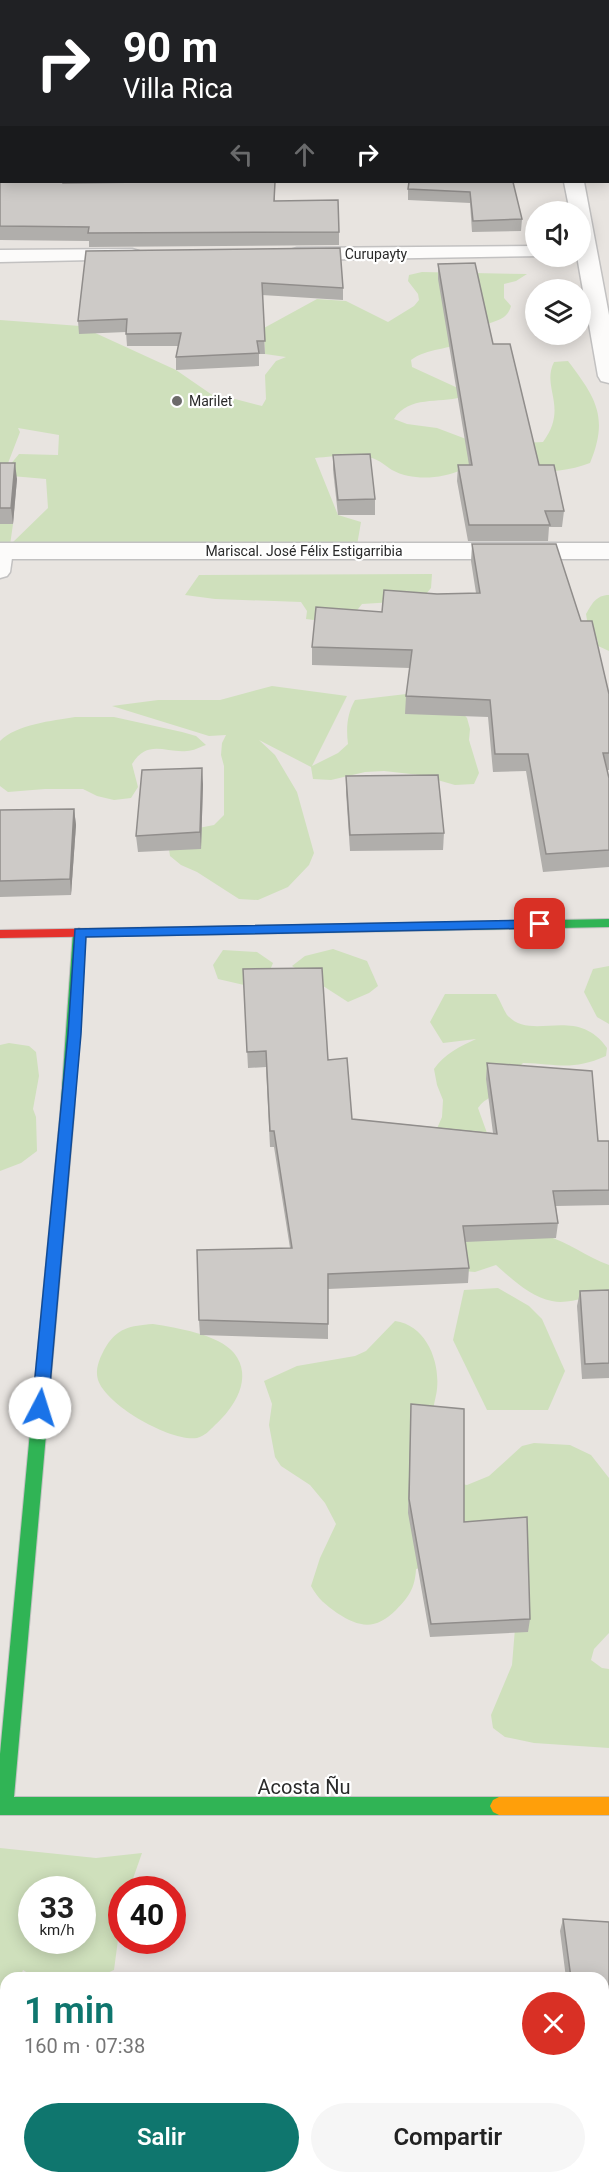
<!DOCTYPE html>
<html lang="es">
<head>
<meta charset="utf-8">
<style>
	body { margin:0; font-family:Roboto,sans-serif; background:#f6f6f6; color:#222; height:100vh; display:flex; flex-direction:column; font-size:22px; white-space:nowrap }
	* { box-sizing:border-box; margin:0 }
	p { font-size:20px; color:#767676 }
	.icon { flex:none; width:33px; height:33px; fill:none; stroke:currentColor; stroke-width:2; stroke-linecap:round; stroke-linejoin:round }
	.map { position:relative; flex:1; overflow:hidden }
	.side { position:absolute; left:0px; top:1972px; width:609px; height:212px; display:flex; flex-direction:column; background:#fff; border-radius:18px 18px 0 0; box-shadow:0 3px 15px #0003 }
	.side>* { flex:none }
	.hud { position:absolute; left:0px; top:0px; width:609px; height:183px; box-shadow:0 3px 15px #0003; background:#202124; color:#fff; overflow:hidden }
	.tools { position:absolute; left:525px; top:201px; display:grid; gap:12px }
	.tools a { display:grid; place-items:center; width:66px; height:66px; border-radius:50%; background:#fff; box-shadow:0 3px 15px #0003; font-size:30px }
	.speed { position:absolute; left:18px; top:1876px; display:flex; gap:12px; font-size:30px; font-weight:700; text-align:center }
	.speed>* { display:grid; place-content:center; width:78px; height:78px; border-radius:50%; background:#fff; box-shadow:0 3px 15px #0003; line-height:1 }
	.speed small { font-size:15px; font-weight:400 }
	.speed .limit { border:9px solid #d22; background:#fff; color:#111 }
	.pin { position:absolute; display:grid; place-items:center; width:51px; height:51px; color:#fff; margin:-26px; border-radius:12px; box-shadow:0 3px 9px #0006 }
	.me { position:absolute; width:66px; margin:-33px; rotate:5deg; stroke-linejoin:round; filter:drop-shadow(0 0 4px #0008) }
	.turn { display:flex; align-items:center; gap:21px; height:126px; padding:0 24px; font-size:27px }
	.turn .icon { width:78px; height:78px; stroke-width:2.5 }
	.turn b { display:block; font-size:42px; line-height:51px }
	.lanes { display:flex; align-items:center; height:57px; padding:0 24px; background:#0003; justify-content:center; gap:30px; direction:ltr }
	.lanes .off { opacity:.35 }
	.round { display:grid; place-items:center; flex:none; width:63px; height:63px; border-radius:32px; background:#f6f6f6 }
	.headline { display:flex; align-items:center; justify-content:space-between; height:102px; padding:0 24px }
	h1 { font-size:36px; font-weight:600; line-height:45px; color:#0f766e }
	.primary-button { display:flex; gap:12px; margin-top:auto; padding:12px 24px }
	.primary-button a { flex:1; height:69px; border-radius:36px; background:#0f766e; color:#fff; font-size:24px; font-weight:600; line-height:69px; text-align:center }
	.primary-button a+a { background:#f6f6f6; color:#222 }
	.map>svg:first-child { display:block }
	.green { fill:#cfe0bc; fill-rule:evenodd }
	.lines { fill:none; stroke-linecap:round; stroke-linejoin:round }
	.stream { fill:#9ad8e4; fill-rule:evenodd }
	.lane-casing { stroke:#c2c1c1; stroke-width:3 }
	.street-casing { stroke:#c2c1c1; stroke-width:3 }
	.fast-casing { stroke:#c2c1c1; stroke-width:2 }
	.slow-casing { stroke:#c2c1c1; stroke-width:2 }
	.jam-casing { stroke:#c2c1c1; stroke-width:2 }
	.lane { fill:#fcfbfa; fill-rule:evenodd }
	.street { fill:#fcfbfa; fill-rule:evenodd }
	.fast { fill:#30b455; fill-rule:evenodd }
	.slow { fill:#ff9f0a; fill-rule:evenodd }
	.jam { fill:#e5322d; fill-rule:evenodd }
	.wall { fill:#b0aeab }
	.shaded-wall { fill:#908d8b }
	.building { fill:#cdcac7; stroke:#908d8b; stroke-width:1.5 }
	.route { fill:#1a73e8; stroke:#114b97; stroke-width:1.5 }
	.poi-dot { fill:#6c6b6a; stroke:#fff; stroke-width:2 }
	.labels { text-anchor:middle; stroke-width:4.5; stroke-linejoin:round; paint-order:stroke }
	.far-street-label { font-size:14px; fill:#2a2a2a; stroke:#fff }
	.far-poi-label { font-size:14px; fill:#2a2a2a; stroke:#fff; text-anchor:start }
	.near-street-label { font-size:20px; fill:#2a2a2a; stroke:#fff }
</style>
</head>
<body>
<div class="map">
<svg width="609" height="2183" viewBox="0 0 609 2183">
	<rect width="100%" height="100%" fill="#e8e4e0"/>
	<g class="green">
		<path d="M422,272L527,274L516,281L504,284V298L511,306C507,321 494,320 482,327C477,331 474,337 468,340C450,350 427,348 411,360L412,367L460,389L461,397C439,404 409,395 394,419L407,424L437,428L482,445L543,442C569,407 541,388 554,362L568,361C596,398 609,417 590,463C551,478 503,471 461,470C441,479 412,481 392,470C386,466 379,460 372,458C355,452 332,457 315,458L338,515L361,522L356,551L0,545V524H13L10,545L48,508L46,479L0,475V320L80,326L176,370L221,401L235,399L262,406L266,399L265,375L276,361L286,357L265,354L264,328L317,299L346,301L388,322L414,306L419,300L418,294L408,281L409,275ZM18,428L59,435L58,455L19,454L5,471L20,432Z"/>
		<path d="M432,574L431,588L417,605L394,602L362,604C345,628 333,622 306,619L307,611L301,602L215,599L185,595L199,575Z"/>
		<path d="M609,595V651L596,645L598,641L594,636L581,629L587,620L586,614C592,604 596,595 609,595Z"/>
		<path d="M272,686L347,696L312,766L338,753L348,744C346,728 347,714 355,700L415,693L459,709L467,718L470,729L469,740L479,773L474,784L455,785L420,775L384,771L365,772L331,780L313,779L311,767L259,740L275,755L297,792L314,853L309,865L288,887L258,900L239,899L197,872L181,865L170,856L168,843L178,832L214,825L224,815V766L221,755L222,743L226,735L209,736L112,706L158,700H220Z"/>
		<path d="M75,717H114L182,732L196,736L206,745C200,747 193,751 187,751C164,753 148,739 132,764L138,787L131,798L114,800L97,796L83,789H45L8,792L0,786V741C17,724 52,721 75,717Z"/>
		<polygon points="333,949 367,961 378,986 369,993 348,1002 292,966 305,956"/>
		<polygon points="223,950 257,952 273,963 264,985 244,985 218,979 213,965"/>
		<polygon points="609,966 609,1024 597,1017 584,992 593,969"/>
		<path d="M445,994H496C500,1000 503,1009 507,1015C532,1043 576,1004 607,1048L606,1056C572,1071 558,1064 523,1063C515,1070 512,1082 506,1087C497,1096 485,1097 478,1108L487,1133L486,1141L547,1236C568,1242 587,1257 609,1265V1291C592,1295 569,1305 552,1301C530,1297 512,1279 496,1265L475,1272L452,1270L432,1140L442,1117L443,1100L437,1085L434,1069C444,1054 461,1046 476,1039L443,1043L430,1022Z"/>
		<polygon points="9,1043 29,1046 36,1052 39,1076 33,1109 36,1117 37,1151 21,1163 0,1171 0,1045"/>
		<polygon points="498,1288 529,1306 542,1319 565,1371 548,1410 487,1410 453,1340 464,1290"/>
		<path d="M395,1321C426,1325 440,1361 437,1389C436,1399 431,1412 433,1421C437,1442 449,1463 456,1483L467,1485L489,1476L522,1446L534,1443L570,1445L591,1455L609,1478V1633L594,1649L591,1660L602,1668L609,1669V1748L534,1743L505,1737L493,1728L491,1715L512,1665L516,1616L428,1566L416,1569C415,1588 409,1597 396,1610C376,1630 360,1628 337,1613C326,1605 318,1599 311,1586L320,1558L336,1524L325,1503L310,1485L281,1466L275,1457L269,1425L272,1404L264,1381L297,1366L355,1356L366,1351Z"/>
		<path d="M153,1324C177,1328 218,1334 234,1353C254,1378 234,1408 215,1425C210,1430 205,1436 197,1438C171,1442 107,1406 98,1380C95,1369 99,1360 104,1350C117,1327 130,1326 153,1324Z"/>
		<path d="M0,1848L96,1858L142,1853L129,1890H122L121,1917L114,1970L96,1978H36L23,1970L20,1978H6V2013L0,2015ZM32,1890H82V1941H32Z"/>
		<polygon points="90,2178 253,2178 255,2183 87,2183"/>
	</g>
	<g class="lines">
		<g class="stream">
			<polygon points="157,0 189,0 188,2"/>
			<rect x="0" y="6" width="2" height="4"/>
		</g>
		<defs>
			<polygon id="lane" points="3,545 10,547 13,551 10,572 7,576 0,578 0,546"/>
			<g id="street">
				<rect x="528" y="0" width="18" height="2"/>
				<rect x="0" y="25" width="2" height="10"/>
				<rect x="608" y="27" width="1" height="10"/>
				<polygon points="564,182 584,182 609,315 609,383 601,381 598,376 577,256 580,256 580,212 570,212"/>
				<polygon points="536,246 536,256 543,256 297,260 290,258 287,254 290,250 297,248"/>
				<polygon points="132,249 139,251 143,255 139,259 0,262 0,250"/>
				<rect x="0" y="543" width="609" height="16"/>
			</g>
			<g id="fast">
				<polygon points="609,919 609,927 243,934 237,930 243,926"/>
				<polygon points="79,928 85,932 74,1116 72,1120 62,1120 60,1116 73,932"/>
				<polygon points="42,1383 47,1384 50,1389 14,1797 499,1797 505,1800 508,1806 505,1812 499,1815 0,1815 0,1754 34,1389 37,1384"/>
			</g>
			<g id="slow">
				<polygon points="67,1111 72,1112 74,1116 50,1389 47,1394 42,1395 37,1394 34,1389 60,1116 62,1112"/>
				<polygon points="499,1797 609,1797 609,1815 499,1815 493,1812 490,1806 493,1800"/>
			</g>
			<polygon id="jam" points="243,926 249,930 243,934 0,938 0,930"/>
		</defs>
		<use href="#lane" class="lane-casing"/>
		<use href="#street" class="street-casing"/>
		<use href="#fast" class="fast-casing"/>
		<use href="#slow" class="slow-casing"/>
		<use href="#jam" class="jam-casing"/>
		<use href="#lane" class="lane"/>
		<use href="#street" class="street"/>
		<use href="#fast" class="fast"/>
		<use href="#slow" class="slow"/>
		<use href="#jam" class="jam"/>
	</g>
	<g class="wall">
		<polygon points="608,46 609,46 609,77 608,73"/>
		<polygon points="0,166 67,182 67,183 275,182 275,201 339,232 339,245 89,247 89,241 0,240"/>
		<polygon points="408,182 513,182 522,219 521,231 472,232 470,203 408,200"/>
		<polygon points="86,251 343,288 343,300 262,295 265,354 259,354 259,366 176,370 176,357 178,346 127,346 126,332 79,334 78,321"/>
		<polygon points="438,264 493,344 539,465 564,511 562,527 549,527 548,541 468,541 457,481 458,465 469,465 438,279"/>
		<polygon points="333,455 375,499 375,515 338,515 333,470"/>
		<polygon points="0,463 17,479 13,524 0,524"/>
		<polygon points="472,544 581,621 609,694 609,770 607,770 609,778 609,867 543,872 526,771 493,772 488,717 405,714 406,696 410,668 312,665 312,647 382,612 437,594 476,593 471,561"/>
		<polygon points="346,776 444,833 443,850 350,851 346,792"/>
		<polygon points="203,784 201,849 138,852 136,836"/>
		<polygon points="74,809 76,825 71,895 0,897 0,810"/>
		<polygon points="243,969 328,1060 352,1119 493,1133 486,1079 487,1063 598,1141 609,1141 609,1205 556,1206 558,1223 556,1238 465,1242 469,1268 468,1283 328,1289 328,1339 200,1335 199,1320 290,1248 274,1147 270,1147 266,1067 248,1068"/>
		<polygon points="609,1290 609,1378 582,1379 577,1306 580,1291"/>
		<polygon points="411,1404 464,1522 530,1619 528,1632 430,1637 408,1513"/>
		<polygon points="563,1919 609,1922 609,2084 603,2083 603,1978 566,1978 560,1931"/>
		<polygon points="272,2178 376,2178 375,2183 357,2183"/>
	</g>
	<g class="shaded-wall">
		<polygon points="15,463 17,479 13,524 11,508"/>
		<polygon points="202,768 203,784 201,849 200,832"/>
		<polygon points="74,809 76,825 71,895 70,879"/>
	</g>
	<g class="building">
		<rect x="233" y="0" width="126" height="2"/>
		<rect x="371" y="0" width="45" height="2"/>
		<polygon points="608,46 609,46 609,64 608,60"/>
		<polygon points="0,166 2,166 2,182 63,182 63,183 148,182 275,182 274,201 338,200 339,232 88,233 89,227 0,226"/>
		<polygon points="409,182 513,182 522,219 473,221 470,192 408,189"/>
		<polygon points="340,248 343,288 262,283 265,341 257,341 259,353 176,357 181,333 126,334 127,319 78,321 86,251"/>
		<polygon points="475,263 493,344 510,344 539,465 554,465 564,511 545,511 550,525 469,525 458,465 472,465 438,264"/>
		<polygon points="370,454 375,499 338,500 333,455"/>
		<polygon points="0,463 15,463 11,508 0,508"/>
		<polygon points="472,544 556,544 581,621 592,621 609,694 609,753 603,753 609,778 609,850 546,854 528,754 495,754 490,700 406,696 412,650 312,647 316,607 382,612 384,590 437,594 480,593"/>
		<polygon points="202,768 200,832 136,836 142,770"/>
		<polygon points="438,775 444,833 350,835 346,776"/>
		<polygon points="74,809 70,879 0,881 0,810"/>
		<polygon points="322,968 328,1060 347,1058 352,1119 497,1134 487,1063 592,1071 598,1141 609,1141 609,1190 553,1191 558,1223 463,1226 469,1268 328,1274 328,1324 199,1320 197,1250 292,1248 274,1131 270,1131 266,1051 247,1052 243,969"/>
		<polygon points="609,1290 609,1363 585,1364 580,1291"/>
		<polygon points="411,1404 464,1409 464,1522 527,1517 530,1619 431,1624 409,1499"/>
		<polygon points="563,1919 609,1922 609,2074 603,2073 603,1978 571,1978"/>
		<polygon points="94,1977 123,1978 94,1978"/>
	</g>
	<polygon class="route" points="540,920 546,924 540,928 86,937 81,1034 48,1408 46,1413 40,1415 35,1413 32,1408 68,1034 75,929"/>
	<circle class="poi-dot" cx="177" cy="401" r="6"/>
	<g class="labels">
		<g class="far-street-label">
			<text x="376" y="259">Curupayty</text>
			<text x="304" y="556">Mariscal. José Félix Estigarribia</text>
		</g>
		<g class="far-poi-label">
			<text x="189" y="406">Marilet</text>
		</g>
		<g class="near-street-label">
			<text x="304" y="1794">Acosta Ñu</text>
		</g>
	</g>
</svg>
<div class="tools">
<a><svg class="icon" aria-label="sound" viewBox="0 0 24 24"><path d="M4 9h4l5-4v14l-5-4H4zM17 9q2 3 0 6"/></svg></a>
<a><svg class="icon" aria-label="layers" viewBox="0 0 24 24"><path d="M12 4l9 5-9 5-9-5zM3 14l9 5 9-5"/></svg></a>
</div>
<div class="speed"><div>33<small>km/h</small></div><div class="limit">40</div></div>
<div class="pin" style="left:540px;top:924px;background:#d93025"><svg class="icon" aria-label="arrive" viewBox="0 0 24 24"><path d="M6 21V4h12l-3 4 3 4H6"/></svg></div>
<svg class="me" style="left:40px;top:1408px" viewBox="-20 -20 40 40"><circle r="19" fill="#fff"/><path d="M0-13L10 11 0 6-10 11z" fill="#1a73e8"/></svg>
<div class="hud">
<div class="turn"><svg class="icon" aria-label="right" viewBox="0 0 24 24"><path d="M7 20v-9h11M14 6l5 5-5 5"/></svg><div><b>90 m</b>Villa Rica</div></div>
<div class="lanes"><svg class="icon off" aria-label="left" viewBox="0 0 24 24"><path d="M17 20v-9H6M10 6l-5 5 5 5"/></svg><svg class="icon off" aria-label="ahead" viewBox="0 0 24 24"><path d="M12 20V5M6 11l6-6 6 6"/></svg><svg class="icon" aria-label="right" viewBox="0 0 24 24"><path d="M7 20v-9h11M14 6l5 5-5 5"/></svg></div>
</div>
<section class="side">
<div class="headline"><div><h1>1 min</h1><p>160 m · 07:38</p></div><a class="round" style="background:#d93025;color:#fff"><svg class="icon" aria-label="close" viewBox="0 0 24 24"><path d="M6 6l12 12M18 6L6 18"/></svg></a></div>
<div class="primary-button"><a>Salir</a><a>Compartir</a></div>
</section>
</div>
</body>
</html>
